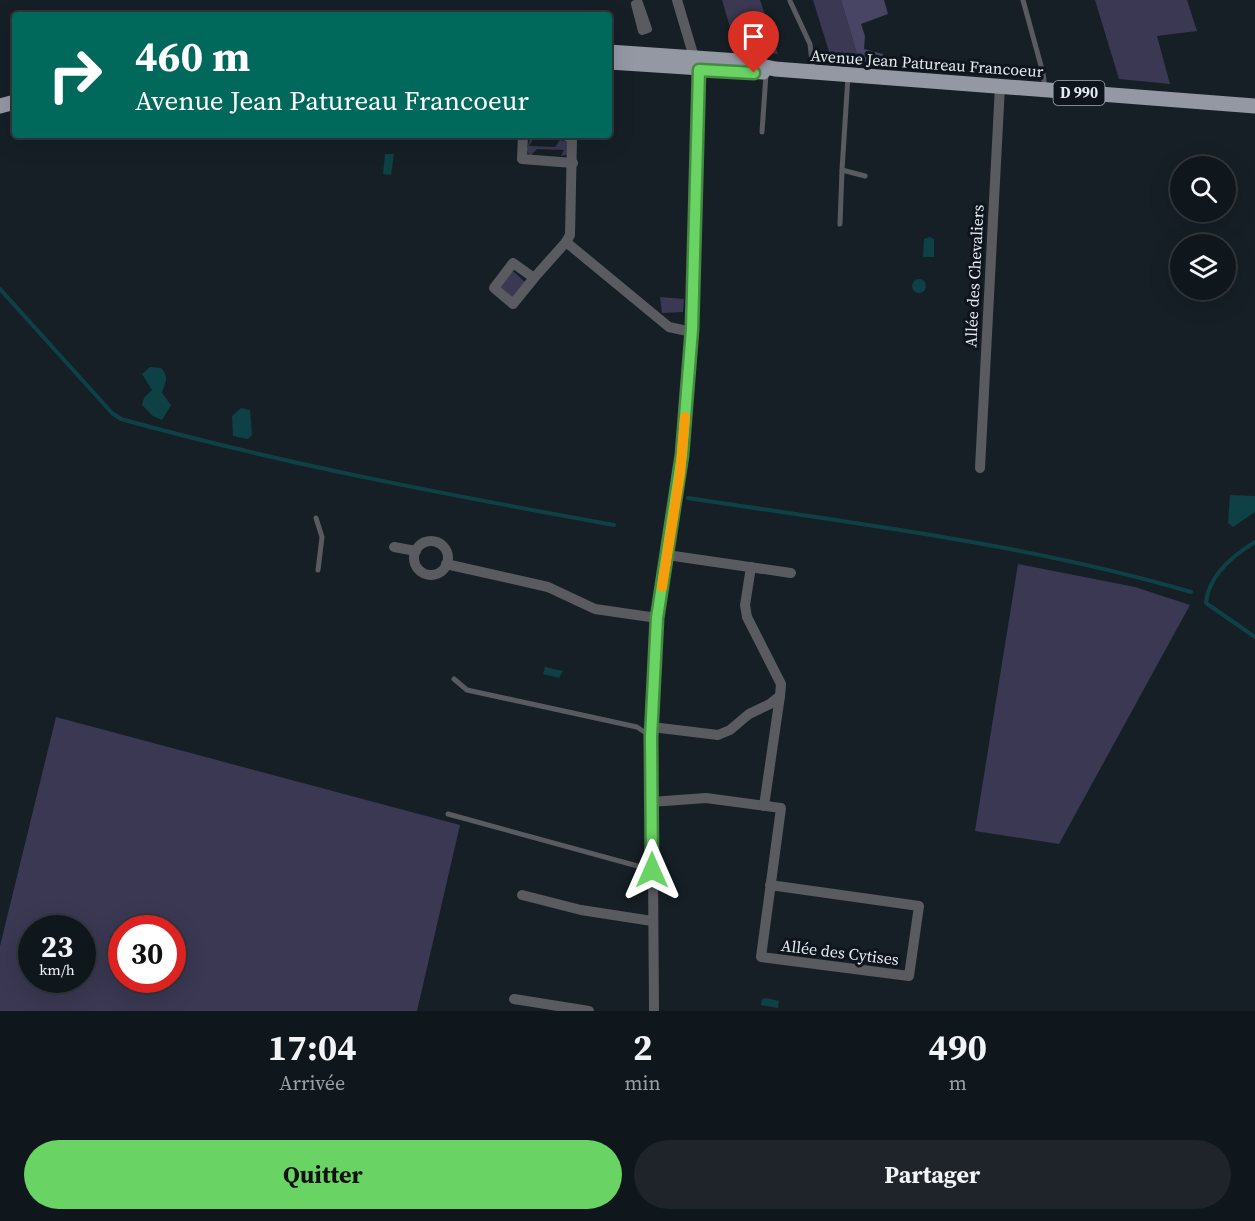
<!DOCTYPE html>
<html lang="fr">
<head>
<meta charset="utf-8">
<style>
	body { margin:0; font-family:"Source Serif 4",serif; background:#1e2429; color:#f1f3f6; height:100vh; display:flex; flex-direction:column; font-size:22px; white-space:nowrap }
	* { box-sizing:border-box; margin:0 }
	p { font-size:20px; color:#9c9fa3 }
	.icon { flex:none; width:33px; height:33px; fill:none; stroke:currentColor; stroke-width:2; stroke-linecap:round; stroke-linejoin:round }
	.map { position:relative; height:1011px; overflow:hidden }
	.side { display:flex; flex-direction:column; background:#10171c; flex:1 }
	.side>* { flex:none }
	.hud { position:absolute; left:12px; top:12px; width:600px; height:126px; border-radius:6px; box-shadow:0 6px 24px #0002,0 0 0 2px #30363b; background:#00695c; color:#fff; overflow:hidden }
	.buttons { position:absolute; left:1170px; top:156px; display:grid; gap:12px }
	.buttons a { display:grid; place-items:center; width:66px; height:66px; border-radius:50%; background:#10171c; box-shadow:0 6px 24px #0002,0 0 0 2px #30363b; font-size:30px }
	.speed { position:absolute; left:18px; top:915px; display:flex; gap:12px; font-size:30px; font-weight:700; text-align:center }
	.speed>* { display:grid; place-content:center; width:78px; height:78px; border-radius:50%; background:#10171c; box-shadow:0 6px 24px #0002,0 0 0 2px #30363b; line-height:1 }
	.speed small { font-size:15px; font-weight:400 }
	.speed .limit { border:9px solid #d22; background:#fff; color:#111 }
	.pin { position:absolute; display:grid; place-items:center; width:51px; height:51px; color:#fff; margin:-62px -26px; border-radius:50% 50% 50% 0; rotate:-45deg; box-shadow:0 0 6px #0007 }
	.pin .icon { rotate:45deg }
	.me { position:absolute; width:66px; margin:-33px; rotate:0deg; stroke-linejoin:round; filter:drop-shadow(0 0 4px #0008) }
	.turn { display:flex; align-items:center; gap:21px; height:126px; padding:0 24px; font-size:27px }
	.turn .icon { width:78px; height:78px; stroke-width:2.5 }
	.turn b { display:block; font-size:42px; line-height:51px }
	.eta { display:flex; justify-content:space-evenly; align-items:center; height:102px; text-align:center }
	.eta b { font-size:36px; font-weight:700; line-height:42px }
	.button { display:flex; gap:12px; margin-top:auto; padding:12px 24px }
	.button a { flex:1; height:69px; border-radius:36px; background:#69d464; color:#111; font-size:24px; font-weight:700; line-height:69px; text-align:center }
	.button a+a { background:#1e2429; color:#f1f3f6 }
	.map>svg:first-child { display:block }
	.green { fill:#3a3852; fill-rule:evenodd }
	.forest { fill:#474464 }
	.water { fill:#0d4146 }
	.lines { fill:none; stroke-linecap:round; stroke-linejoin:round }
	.stream { stroke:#0d4146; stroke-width:4 }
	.service { stroke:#595b60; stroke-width:5 }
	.pedestrian { stroke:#595b60; stroke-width:8 }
	.minor { stroke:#595b60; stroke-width:10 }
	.primary { stroke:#9498a3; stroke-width:15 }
	.route-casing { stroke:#448a41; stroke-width:15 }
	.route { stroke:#69d464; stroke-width:10 }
	.slow { stroke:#f59e0b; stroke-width:10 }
	.labels { text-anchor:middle; stroke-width:6; stroke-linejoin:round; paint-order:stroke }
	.shield { fill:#0e151d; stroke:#a5abb1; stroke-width:1.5 }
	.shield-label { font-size:15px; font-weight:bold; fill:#e6ebf1 }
	.street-label { font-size:16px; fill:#e6ebf1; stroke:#0e151d }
</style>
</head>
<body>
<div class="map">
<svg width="1255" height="1011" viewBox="0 0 1255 1011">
	<rect width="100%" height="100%" fill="#161f26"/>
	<g class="green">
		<polygon points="722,0 760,0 778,54 737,51"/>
		<polygon points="813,0 841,0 859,61 831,58"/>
		<polygon points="1095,0 1187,0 1197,31 1157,36 1170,84 1119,79"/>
		<polygon points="530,139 533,139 529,146 555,147 560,140 569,142 569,154 561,156 564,150 537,149 530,156 527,150"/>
		<polygon points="513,271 525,282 513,297 510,297 500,287"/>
		<polygon points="660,297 684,299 683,312 662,313"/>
		<polygon points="1018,564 1135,587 1190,605 1059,844 975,831"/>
		<path d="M56,717L460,825L417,1011H0V946ZM32,928H82V980H32ZM122,928H172V980H122Z"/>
	</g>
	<polygon class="forest" points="841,0 884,0 888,14 861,24 865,36 864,49 883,54 885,64 859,61"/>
	<g class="water">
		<polygon points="385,154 394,154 391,175 383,174"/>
		<polygon points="930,237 934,239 934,257 923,257 924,239"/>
		<circle cx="919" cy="286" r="7"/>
		<path d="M150,367L161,368C170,378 165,382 162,393L171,405L162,420L153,416L142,405L144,398L152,390L142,374Z"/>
		<polygon points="241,408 250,410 252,435 248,439 233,436 232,416"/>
		<polygon points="1230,495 1255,496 1255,512 1233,527 1228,523"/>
		<polygon points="545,667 563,671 559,678 543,674"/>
		<polygon points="767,998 779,1001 778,1008 761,1005 762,999"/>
	</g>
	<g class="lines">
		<g class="stream">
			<path d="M0,289L112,413L121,419C283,464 449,495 614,525"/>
			<path d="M688,498C857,524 1027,544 1191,592"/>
			<path d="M1255,542C1234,555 1208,576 1206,603L1255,637"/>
		</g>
		<g class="service">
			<polyline points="1023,0 1043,73 1045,88"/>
			<polyline points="790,1 810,44 813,70"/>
			<polyline points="848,76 842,170 865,176"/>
			<polyline points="762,132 766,74"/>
			<polyline points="840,224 842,170"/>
			<polyline points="316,518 322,537 318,570"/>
			<polyline points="454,679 467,690 637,727 652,737"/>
			<polyline points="448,814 652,870"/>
		</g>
		<polygon class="pedestrian" points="639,3 648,29 642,31 635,4"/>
		<g class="minor">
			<polyline points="523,135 522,159 573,163"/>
			<polyline points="565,135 572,139 570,235 566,242 669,327 692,332"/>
			<polyline points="534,278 513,304 494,288 513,263 534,278 566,242"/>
			<polyline points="980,468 1000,86"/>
			<circle cx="431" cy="558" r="17"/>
			<polyline points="394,547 416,551"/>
			<polyline points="667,555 791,573"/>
			<polyline points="446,564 548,587 595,609 657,618"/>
			<polyline points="652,727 718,735 730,730 749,714 770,704 780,696 781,684 747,617 745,605 751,567"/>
			<polyline points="651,802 706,798 781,808 761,957 909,976 919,906 770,885"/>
			<polyline points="764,806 780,696"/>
			<polyline points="522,895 581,910 652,921"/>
			<polyline points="514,999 589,1011"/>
			<polyline points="654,1011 652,727 657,618 682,455 692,332 699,74 677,0"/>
		</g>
		<g class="primary">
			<polyline points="609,52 739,61 775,69 1255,106"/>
			<polyline points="609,62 763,72"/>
			<polyline points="0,106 15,102"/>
		</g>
	</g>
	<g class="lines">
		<defs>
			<polyline id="route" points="652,870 651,737 657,618 682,455 692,329 699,70 754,73"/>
		</defs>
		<use href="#route" class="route-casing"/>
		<use href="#route" class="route"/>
		<polyline class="slow" points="662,587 680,474 685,417"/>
	</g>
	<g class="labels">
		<rect class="shield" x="1053.5" y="81" width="51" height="24" rx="4.5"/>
		<g class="shield-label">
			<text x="1079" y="98">D 990</text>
		</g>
		<g class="street-label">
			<text transform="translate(927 63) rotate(4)" y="6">Avenue Jean Patureau Francoeur</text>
			<text transform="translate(974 276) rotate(-87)" y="6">Allée des Chevaliers</text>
			<text transform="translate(840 952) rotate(7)" y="6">Allée des Cytises</text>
		</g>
	</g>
</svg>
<div class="buttons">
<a><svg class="icon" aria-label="search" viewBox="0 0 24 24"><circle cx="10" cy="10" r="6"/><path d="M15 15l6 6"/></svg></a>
<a><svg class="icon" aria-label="layers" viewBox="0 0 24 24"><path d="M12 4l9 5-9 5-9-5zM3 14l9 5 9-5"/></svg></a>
</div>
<div class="speed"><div>23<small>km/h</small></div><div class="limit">30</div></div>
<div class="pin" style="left:754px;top:73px;background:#d93025"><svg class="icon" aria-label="arrive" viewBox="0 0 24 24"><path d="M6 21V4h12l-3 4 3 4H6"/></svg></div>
<svg class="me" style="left:652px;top:870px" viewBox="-20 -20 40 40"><path d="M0-17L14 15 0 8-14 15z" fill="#69d464" stroke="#fff" stroke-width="4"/></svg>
<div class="hud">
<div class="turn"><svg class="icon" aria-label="right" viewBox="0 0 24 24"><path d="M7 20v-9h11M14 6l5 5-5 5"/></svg><div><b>460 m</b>Avenue Jean Patureau Francoeur</div></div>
</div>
</div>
<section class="side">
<div class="eta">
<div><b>17:04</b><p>Arrivée</p></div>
<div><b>2</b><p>min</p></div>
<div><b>490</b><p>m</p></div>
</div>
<div class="button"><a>Quitter</a><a>Partager</a></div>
</section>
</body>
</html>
